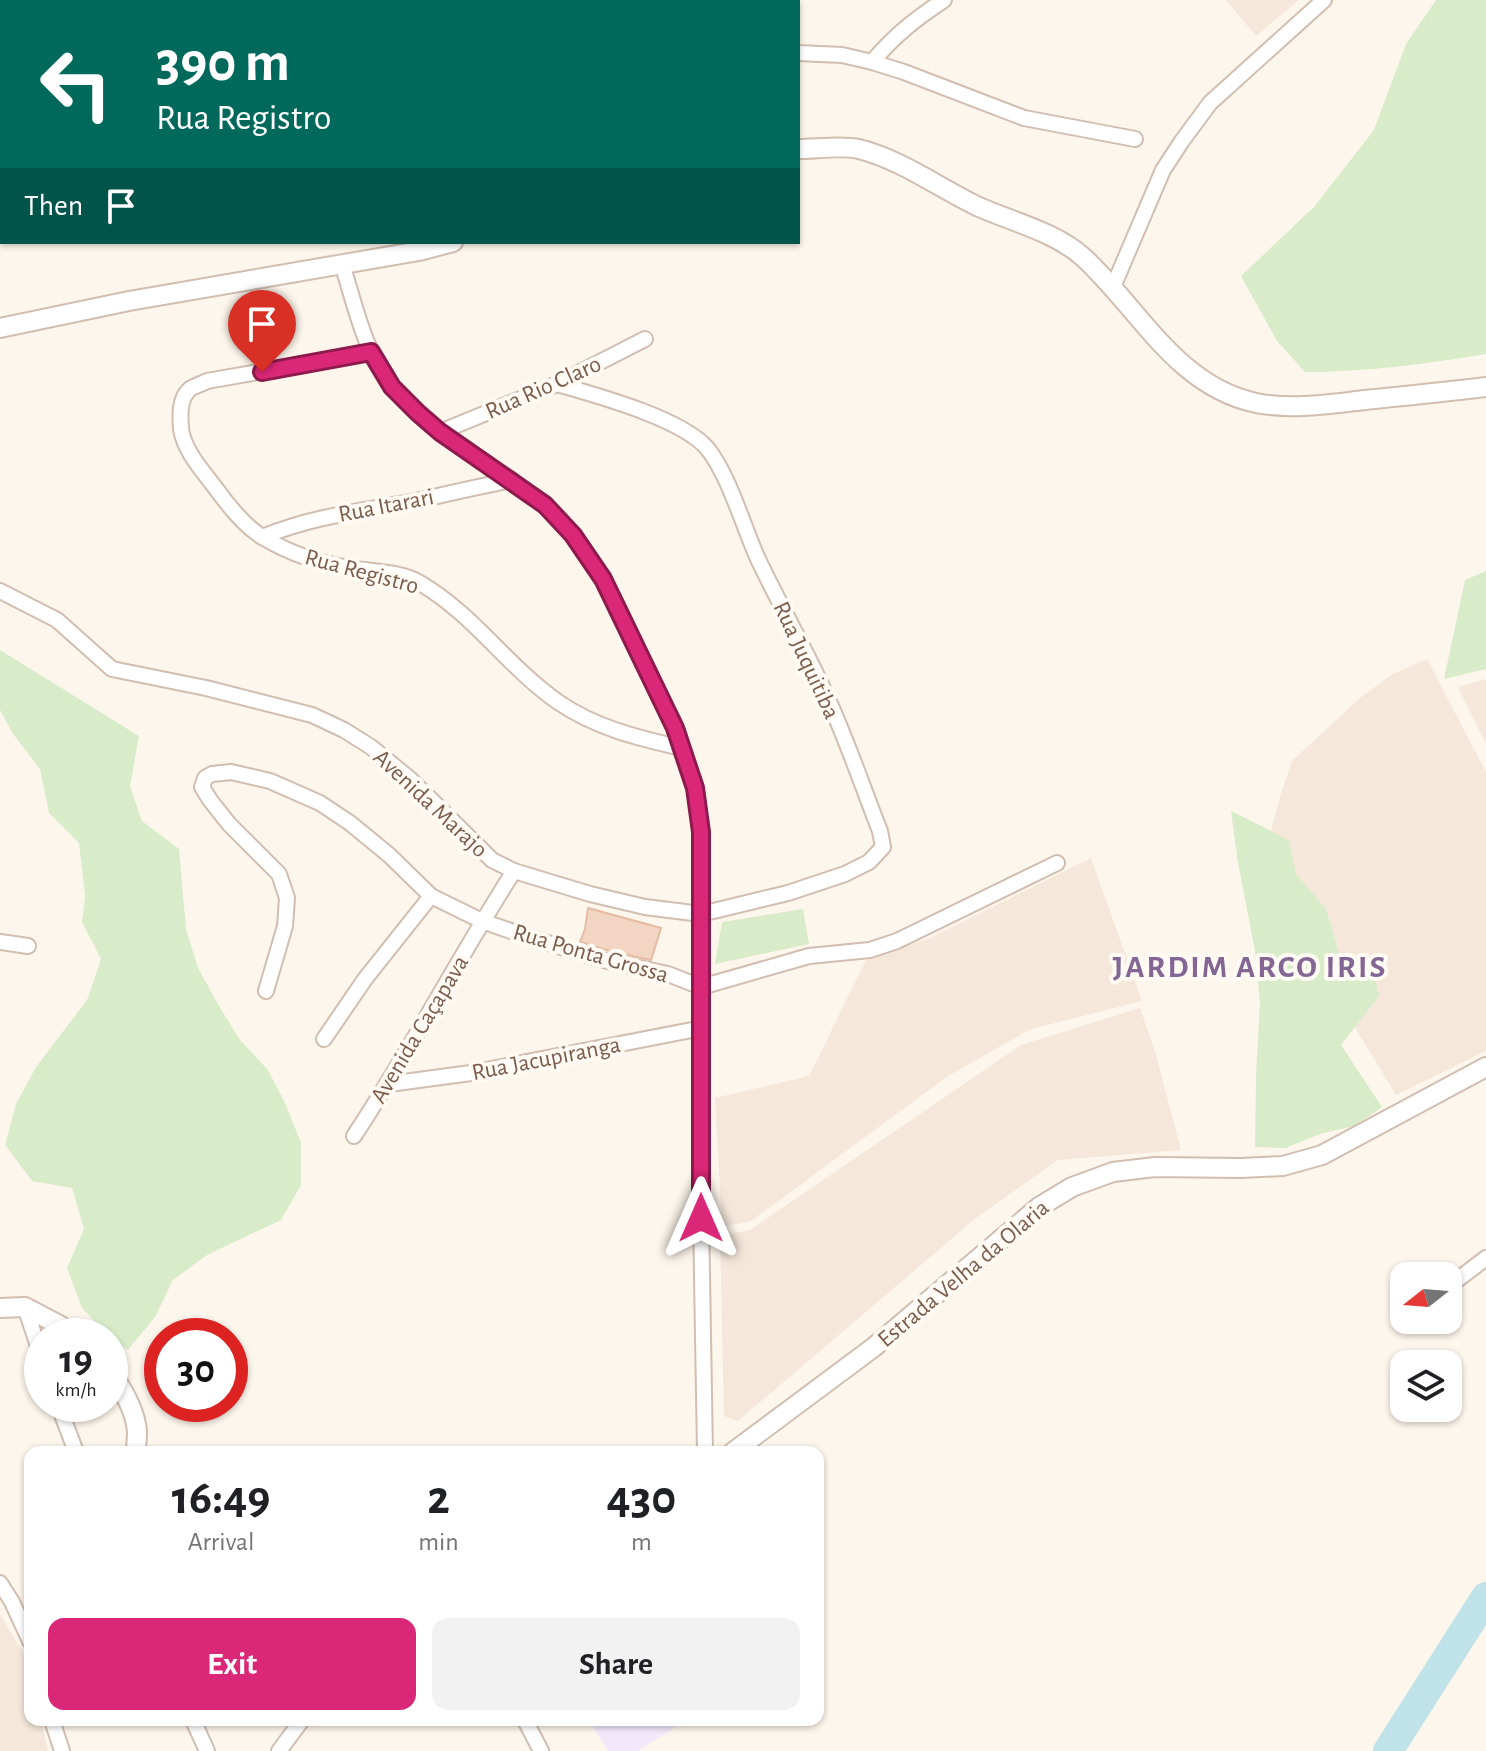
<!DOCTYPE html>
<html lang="en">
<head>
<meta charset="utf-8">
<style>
	body { margin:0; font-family:"Alegreya Sans",sans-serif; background:#f2f2f2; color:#202124; height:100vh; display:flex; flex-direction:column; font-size:30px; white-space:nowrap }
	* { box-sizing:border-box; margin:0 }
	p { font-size:26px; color:#757577 }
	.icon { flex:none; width:44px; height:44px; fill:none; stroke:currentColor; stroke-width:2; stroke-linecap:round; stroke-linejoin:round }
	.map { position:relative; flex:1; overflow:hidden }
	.details { position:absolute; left:24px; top:1446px; width:800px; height:280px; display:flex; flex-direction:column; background:#fff; border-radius:16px; box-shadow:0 2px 6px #0004 }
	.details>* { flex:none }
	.top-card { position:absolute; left:0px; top:0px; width:800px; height:244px; box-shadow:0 2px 6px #0004; background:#00695c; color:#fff; overflow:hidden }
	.needle { width:52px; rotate:253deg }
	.controls { position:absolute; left:1390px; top:1262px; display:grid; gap:16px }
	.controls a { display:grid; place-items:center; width:72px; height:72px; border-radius:16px; background:#fff; box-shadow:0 2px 6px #0004; font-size:40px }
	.speed { position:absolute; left:24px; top:1318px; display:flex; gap:16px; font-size:40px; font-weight:700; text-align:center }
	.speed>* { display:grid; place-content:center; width:104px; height:104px; border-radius:50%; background:#fff; box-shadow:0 2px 6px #0004; line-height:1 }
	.speed small { font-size:20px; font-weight:400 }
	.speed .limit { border:12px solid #d22; background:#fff; color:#111 }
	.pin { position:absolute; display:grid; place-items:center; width:68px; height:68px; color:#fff; margin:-82px -34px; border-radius:50% 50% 50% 0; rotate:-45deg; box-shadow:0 0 8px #0007 }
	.pin .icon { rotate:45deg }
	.me { position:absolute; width:88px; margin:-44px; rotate:0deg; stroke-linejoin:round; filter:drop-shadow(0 0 6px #0008) }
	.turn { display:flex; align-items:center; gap:28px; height:168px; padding:0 24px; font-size:36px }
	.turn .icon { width:104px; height:104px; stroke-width:2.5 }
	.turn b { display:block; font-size:56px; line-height:68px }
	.then { display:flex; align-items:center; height:76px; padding:0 24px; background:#0003; gap:16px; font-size:30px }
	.eta { display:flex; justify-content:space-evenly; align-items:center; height:136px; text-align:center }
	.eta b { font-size:48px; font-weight:700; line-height:56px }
	.action { display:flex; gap:16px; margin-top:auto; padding:16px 24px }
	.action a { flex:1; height:92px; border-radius:16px; background:#db2777; color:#fff; font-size:32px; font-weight:700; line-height:92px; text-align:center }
	.action a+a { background:#f2f2f2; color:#202124 }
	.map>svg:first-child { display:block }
	.residential { fill:#f5e8da }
	.education { fill:#f3e8fa }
	.green { fill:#d8ecc9 }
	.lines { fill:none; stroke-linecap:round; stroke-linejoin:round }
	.river { stroke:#bfe3e8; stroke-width:30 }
	.building { fill:#f3d5c3; stroke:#e6bba3; stroke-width:2 }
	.minor-casing { stroke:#d1beb0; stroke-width:18 }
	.tertiary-casing { stroke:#d1beb0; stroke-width:22 }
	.minor { stroke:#fff; stroke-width:14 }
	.tertiary { stroke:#fff; stroke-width:18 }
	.route-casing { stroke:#8e194d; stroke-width:20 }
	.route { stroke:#db2777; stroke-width:14 }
	.labels { text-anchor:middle; stroke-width:8; stroke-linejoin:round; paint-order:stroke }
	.street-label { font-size:24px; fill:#7a5c4d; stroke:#fffaf3 }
	.district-label { font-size:32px; font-weight:bold; letter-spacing:2px; fill:#846695; stroke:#fffaf3 }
</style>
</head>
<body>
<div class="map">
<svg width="1486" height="1751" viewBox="0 0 1486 1751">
	<rect width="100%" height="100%" fill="#fdf6ec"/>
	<g class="residential">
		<polygon points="1226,0 1299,0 1256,36"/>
		<polygon points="1427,659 1486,772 1486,1051 1396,1095 1294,927 1269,839 1279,800 1292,761 1361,697 1393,674"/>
		<polygon points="1486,679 1486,744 1458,687"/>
		<polygon points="1091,858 1142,1001 1031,1029 948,1076 751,1221 722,1227 715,1098 809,1076 866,960 930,938"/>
		<polygon points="1140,1008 1155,1051 1181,1150 1058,1160 976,1218 738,1421 724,1416 720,1236 750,1230 1021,1045"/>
		<polygon points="0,1614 27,1660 30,1673 30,1720 41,1720 48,1751 0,1751"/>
	</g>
	<polygon class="education" points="589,1720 687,1720 638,1751 608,1751"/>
	<g class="green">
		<path d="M1436,0H1486V354C1426,364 1366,372 1305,372L1277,341L1241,276L1314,207L1374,130L1406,44Z"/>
		<polygon points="1486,571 1486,669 1444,679 1465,580"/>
		<polygon points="0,650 139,736 130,786 142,821 179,849 186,929 198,968 219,1006 240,1040 268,1070 286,1105 301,1143 301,1185 281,1220 207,1255 173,1280 155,1317 128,1350 111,1338 82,1308 67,1268 84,1229 72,1188 32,1181 5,1145 16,1104 36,1067 87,1000 101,959 82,922 85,896 79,843 49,813 40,769 13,734 0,710"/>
		<polygon points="1231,811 1289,840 1296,874 1326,909 1341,960 1372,965 1379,996 1341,1045 1382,1107 1355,1126 1323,1133 1285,1148 1255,1147 1256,1075 1260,1002 1255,951 1238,863"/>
		<polygon points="803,909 809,944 715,964 722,922"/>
	</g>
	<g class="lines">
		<polyline class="river" points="1388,1751 1486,1597"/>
	</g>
	<polygon class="building" points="588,908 661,928 651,960 610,951 580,942 585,929"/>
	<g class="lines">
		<defs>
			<g id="minor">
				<polyline points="772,0 773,2"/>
				<polyline points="798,53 842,55 872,62 904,72 1024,118 1135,139"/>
				<path d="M872,62C895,35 914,20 944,0"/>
				<polyline points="0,165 2,164"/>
				<path d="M342,264C355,305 365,354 393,388C443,448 522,473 572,534C617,589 641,665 675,728L695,788L701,832V1218L705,1452"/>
				<polyline points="1113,287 1163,170 1182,141 1210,103 1324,0"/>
				<path d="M371,352L207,381C202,384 194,386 190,389C179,398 180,416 181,429C184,450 201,469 214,486C228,505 244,526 264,538C290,553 320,564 350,568C372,572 400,571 420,583C473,614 508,667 558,702C596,728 638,738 682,748"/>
				<polyline points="440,432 557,384 645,339"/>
				<path d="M262,537C316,515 364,511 420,500C451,493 481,486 512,480"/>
				<path d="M0,591L57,620L112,669L206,688L312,715L344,730L371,747L410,779L492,860L514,871L590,894L645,907L701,914L788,893L845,874L869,862L883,847L880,831C861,783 844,731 821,684C801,642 778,601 758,559C743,526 729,475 707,448C681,418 595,395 557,384"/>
				<polyline points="0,942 28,946"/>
				<polyline points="266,991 285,926 287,898 279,874 229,824 210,800 202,787 205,778 212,774 231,772 270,781 320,803 350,823 389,855 431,896 482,921 528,937 607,961 668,974 701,987 809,956 870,950 897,941 1057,863"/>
				<polyline points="324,1039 365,979 431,896"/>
				<polyline points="389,1084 471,1073 702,1028"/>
				<path d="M354,1136C411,1050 458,958 514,871"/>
				<polyline points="1448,1287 1486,1258"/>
				<polyline points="25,1307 42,1358"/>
				<polyline points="58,1404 76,1452"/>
				<polyline points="0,1583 12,1602 30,1641"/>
				<polyline points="52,1720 62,1751"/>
				<polyline points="193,1720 207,1751"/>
				<polyline points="525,1720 541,1751"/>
				<polyline points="279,1751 302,1720"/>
			</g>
			<g id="tertiary">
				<path d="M798,149C816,149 842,145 859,149C902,160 939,188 979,207C1013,222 1055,232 1083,257C1139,308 1176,386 1256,403C1292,410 1329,404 1365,400C1405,396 1446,392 1486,387"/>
				<polyline points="0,328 129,301 419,251 453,242"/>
				<polyline points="0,1308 25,1307 61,1326 74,1336"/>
				<path d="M110,1372C122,1387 136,1412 137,1432C137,1439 136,1446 136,1452"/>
				<polyline points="733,1452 874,1347 1039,1207 1072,1187 1113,1172 1155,1167 1241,1168 1283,1166 1322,1155 1486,1067"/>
			</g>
		</defs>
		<use href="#minor" class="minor-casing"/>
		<use href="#tertiary" class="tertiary-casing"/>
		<use href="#minor" class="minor"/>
		<use href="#tertiary" class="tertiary"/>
	</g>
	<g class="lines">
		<defs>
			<polyline id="route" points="262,372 371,352 392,387 418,413 440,432 545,505 573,535 603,579 675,728 695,788 701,832 701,1218"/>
		</defs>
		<use href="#route" class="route-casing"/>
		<use href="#route" class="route"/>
	</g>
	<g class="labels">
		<g class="street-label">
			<text transform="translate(543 387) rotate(-24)" y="8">Rua Rio Claro</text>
			<text transform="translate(386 505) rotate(-11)" y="8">Rua Itarari</text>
			<text transform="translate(362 571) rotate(15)" y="8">Rua Registro</text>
			<text transform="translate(807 660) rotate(65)" y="8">Rua Juquitiba</text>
			<text transform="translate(431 803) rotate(43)" y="8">Avenida Marajo</text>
			<text transform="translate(591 953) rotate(16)" y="8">Rua Ponta Grossa</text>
			<text transform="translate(419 1029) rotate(-59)" y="8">Avenida Caçapava</text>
			<text transform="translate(546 1058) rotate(-11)" y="8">Rua Jacupiranga</text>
			<text transform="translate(963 1273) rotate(-40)" y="8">Estrada Velha da Olaria</text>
		</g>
		<g class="district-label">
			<text x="1250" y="977">JARDIM ARCO IRIS</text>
		</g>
	</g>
</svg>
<div class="controls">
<a><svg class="needle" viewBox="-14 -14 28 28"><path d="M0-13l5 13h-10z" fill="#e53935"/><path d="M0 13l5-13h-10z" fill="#757577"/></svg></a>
<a><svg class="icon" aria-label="layers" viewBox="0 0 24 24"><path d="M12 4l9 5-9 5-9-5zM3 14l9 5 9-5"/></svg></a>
</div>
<div class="speed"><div>19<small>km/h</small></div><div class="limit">30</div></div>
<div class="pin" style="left:262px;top:372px;background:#d93025"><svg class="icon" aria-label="arrive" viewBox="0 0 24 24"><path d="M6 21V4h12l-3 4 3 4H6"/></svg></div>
<svg class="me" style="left:701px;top:1218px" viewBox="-20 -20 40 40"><path d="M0-17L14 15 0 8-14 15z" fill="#db2777" stroke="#fff" stroke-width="4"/></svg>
<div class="top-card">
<div class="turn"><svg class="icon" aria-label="left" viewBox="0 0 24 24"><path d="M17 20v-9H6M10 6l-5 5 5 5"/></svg><div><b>390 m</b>Rua Registro</div></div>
<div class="then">Then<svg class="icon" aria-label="arrive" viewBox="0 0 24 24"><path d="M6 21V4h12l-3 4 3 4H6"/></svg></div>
</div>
<section class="details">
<div class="eta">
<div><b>16:49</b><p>Arrival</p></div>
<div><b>2</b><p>min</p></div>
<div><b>430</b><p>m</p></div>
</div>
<div class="action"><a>Exit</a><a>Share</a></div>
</section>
</div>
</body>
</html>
